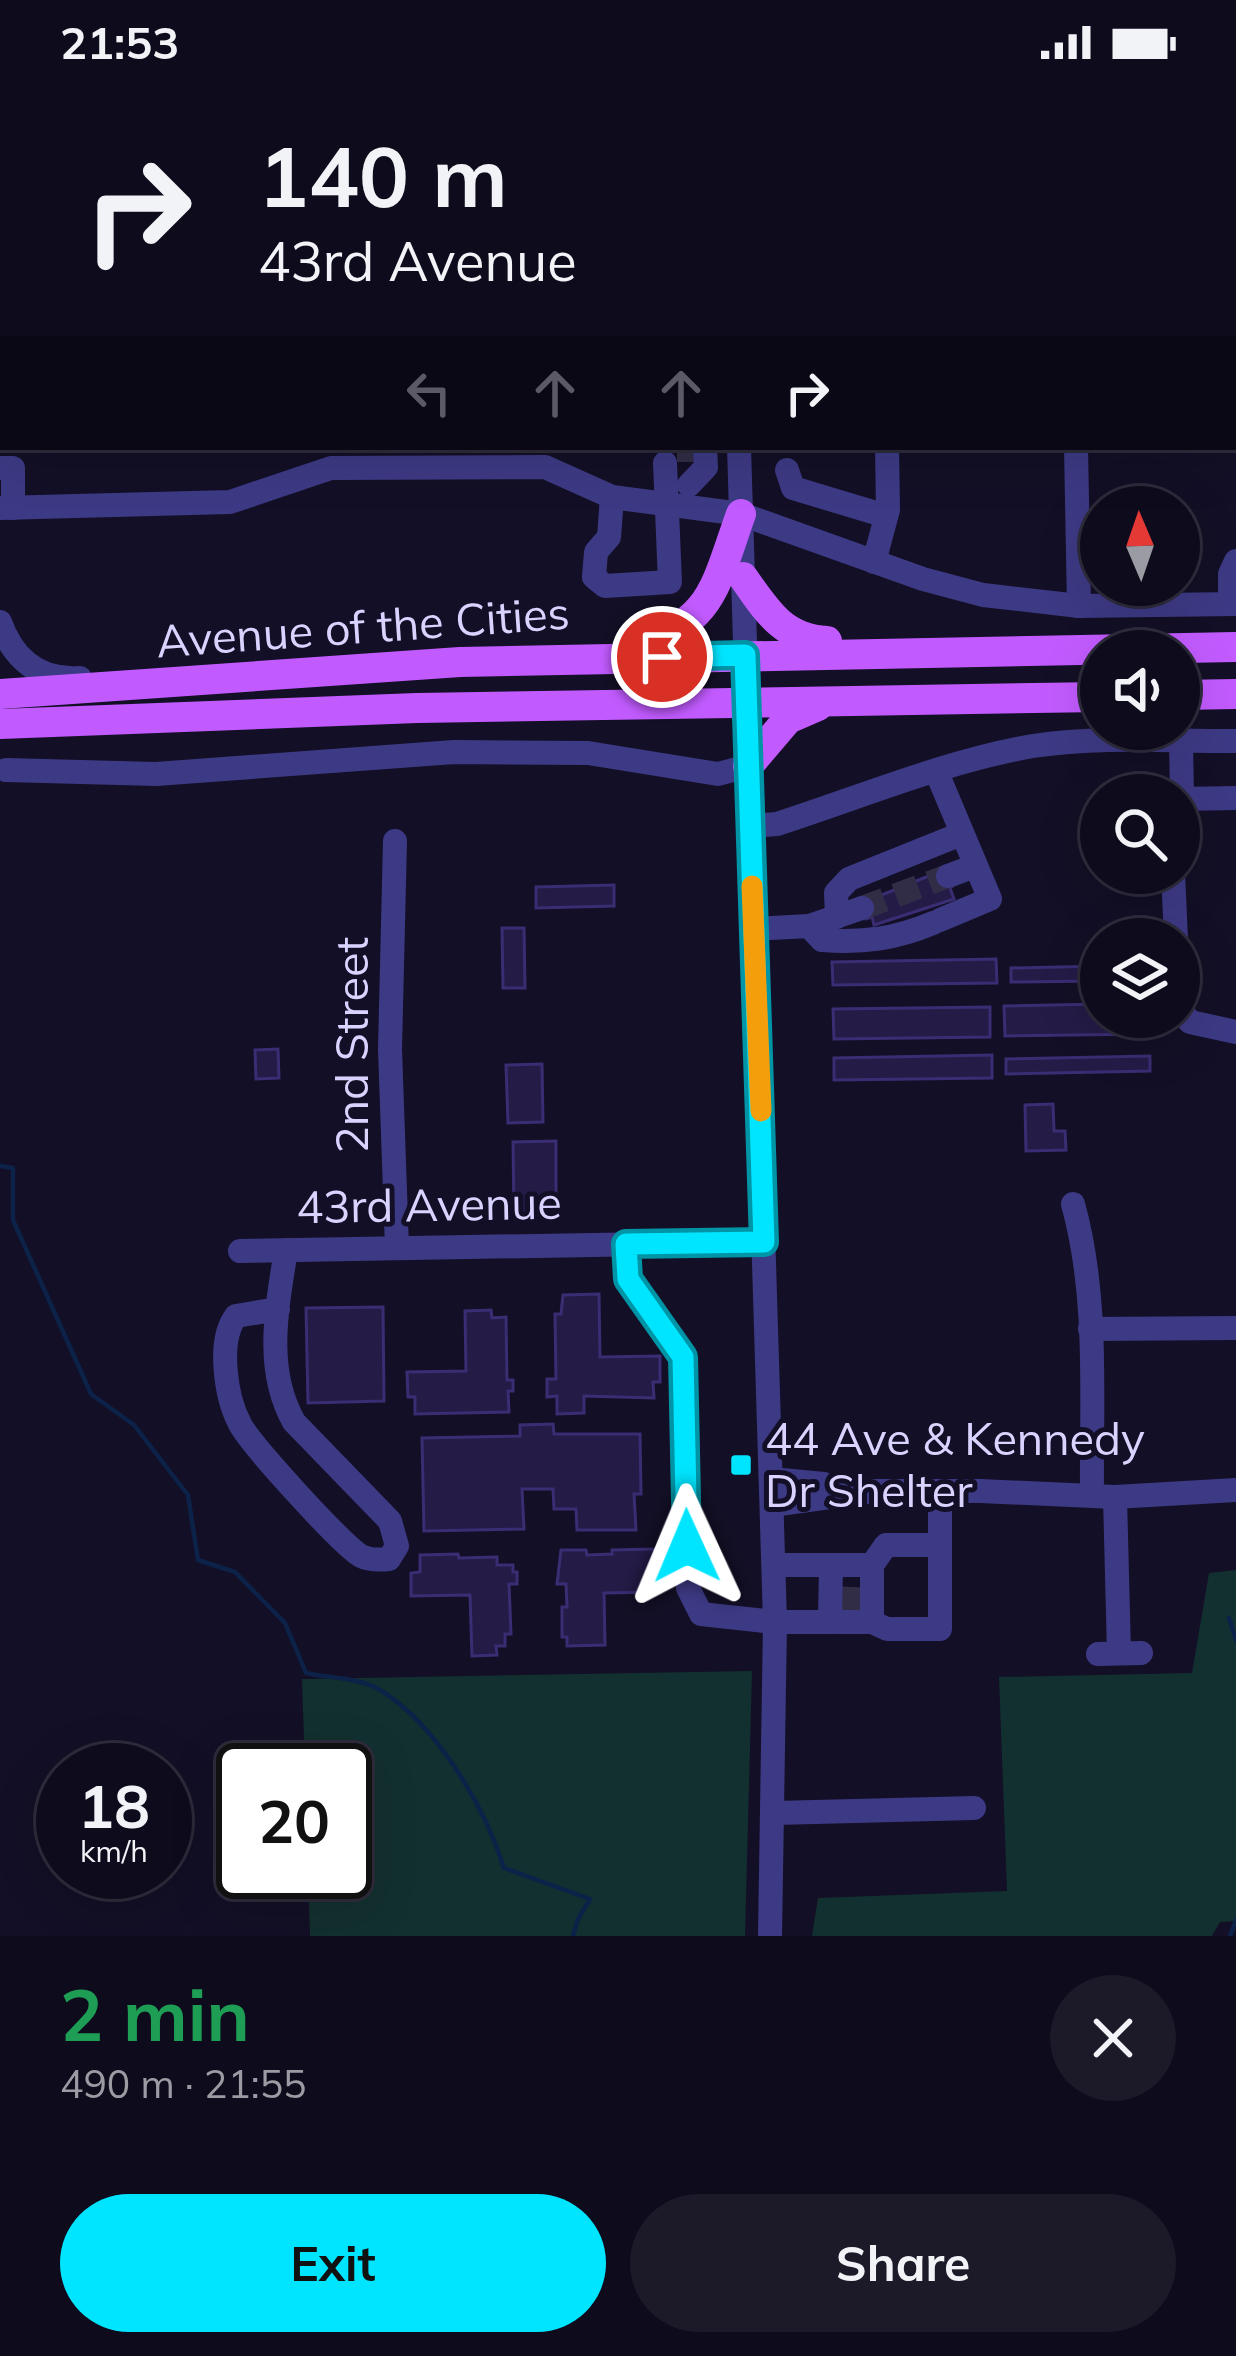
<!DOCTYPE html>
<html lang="en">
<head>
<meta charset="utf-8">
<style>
	body { margin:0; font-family:Mulish,sans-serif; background:#1c1929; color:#f1f3f6; height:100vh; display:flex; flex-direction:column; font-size:45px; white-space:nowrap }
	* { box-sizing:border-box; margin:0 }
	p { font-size:39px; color:#9b9ba3 }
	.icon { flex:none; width:66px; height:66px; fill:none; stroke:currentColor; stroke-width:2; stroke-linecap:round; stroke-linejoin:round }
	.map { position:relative; height:1852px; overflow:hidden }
	.details { display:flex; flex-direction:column; background:#0e0b1c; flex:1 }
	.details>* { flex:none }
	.top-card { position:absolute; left:0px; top:0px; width:1236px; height:366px; box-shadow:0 12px 48px #0002,0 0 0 3px #2e2b3b; background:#0e0b1c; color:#f1f3f6; overflow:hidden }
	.needle { width:78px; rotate:358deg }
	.fabs { position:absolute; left:1080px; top:402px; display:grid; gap:24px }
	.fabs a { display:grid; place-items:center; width:120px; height:120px; border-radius:50%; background:#0e0b1c; box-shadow:0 12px 48px #0002,0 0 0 3px #2e2b3b; font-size:60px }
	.speed { position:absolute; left:36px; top:1659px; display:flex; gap:24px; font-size:60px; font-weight:700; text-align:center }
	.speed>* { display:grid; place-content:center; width:156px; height:156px; border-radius:50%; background:#0e0b1c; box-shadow:0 12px 48px #0002,0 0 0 3px #2e2b3b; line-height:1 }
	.speed small { font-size:30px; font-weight:400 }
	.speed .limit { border:6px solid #111; border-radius:18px; background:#fff; color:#111 }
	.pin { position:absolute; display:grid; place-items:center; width:102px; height:102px; color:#fff; margin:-51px; border:6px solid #fff; border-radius:50%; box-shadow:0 3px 12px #0007 }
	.me { position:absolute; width:132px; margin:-66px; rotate:359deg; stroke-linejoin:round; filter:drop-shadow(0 0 9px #0008) }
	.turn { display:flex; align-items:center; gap:42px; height:252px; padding:0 60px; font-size:54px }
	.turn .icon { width:156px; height:156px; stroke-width:2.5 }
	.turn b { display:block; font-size:84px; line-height:102px }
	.lanes { display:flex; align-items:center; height:114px; padding:0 60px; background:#0003; justify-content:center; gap:60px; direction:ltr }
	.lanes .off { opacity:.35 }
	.round { display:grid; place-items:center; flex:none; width:126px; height:126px; border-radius:63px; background:#1c1929 }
	.headline { display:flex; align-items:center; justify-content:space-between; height:204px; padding:0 60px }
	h1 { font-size:72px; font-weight:700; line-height:90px; color:#1e9e55 }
	.button { display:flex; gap:24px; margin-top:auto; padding:24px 60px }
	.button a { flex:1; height:138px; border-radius:72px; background:#00e5ff; color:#111; font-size:48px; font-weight:700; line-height:138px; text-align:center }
	.button a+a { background:#1c1929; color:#f1f3f6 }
	.status { display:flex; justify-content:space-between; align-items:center; height:84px; padding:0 60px; background:#0e0b1c; direction:ltr }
	.status svg { height:33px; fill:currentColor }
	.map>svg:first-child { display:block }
	.green { fill:#12302f }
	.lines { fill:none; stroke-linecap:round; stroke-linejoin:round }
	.stream { stroke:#0c2248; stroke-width:4.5 }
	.building { fill:#241b47; stroke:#3b2d73; stroke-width:3 }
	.minor-tunnel { stroke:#312d47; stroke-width:24; stroke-dasharray:24 12; stroke-linecap:butt }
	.minor { stroke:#3d3a85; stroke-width:24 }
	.major { stroke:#c25bff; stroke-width:30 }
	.route-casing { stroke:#0095a6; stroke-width:30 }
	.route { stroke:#00e5ff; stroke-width:21 }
	.slow { stroke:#f59e0b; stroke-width:21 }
	.poi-dot { fill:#00e5ff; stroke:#130f26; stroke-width:4.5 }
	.labels { text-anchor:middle; stroke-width:10; stroke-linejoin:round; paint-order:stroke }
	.street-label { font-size:45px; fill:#d9d4ff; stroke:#130f26 }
	.poi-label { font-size:45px; fill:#d9d4ff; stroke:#130f26; text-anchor:start }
</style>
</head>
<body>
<div class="status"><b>21:53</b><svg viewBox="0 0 49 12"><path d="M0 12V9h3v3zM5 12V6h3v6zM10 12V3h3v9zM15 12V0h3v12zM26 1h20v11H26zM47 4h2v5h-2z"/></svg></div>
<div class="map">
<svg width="1236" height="1852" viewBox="0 0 1236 1852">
	<rect width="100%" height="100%" fill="#130f26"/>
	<g class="green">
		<polygon points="1236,1486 1236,1837 1220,1838 1212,1852 812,1852 818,1814 1007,1807 999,1593 1192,1589 1209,1489"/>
		<polygon points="752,1587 745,1852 310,1852 308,1788 345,1788 345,1686 305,1686 302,1595"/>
	</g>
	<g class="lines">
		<g class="stream">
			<path d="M0,1082L13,1084V1136L91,1310L134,1341L188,1411L198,1476L235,1488L285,1539L306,1589C328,1594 362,1594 380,1606C436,1640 485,1723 504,1784L590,1815L578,1835L573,1852"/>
			<polyline points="1229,1534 1236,1556"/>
			<polyline points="1230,1852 1236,1836"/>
		</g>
	</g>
	<g class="building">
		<polygon points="946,785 954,801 950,804 954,815 874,841 872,833 866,835 859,820"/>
		<polygon points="614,801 614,822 536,824 536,803"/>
		<polygon points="502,844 524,844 525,904 503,904"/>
		<polygon points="996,875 997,899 833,901 832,878"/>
		<polygon points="1101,882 1101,897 1011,898 1011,884"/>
		<polygon points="1101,920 1101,933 1151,933 1151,950 1005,952 1004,922"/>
		<polygon points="990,923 990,953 834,955 833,925"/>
		<polygon points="278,965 279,994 256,995 255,966"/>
		<polygon points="992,971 992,994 834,996 834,974"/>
		<polygon points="1150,972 1150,987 1006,990 1006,975"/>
		<polygon points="542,980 543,1038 508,1039 506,981"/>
		<polygon points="1053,1020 1054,1047 1065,1047 1066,1066 1026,1067 1025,1021"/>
		<polygon points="556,1057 556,1128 514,1129 513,1058"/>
		<polygon points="599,1210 600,1273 660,1272 660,1298 653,1298 654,1314 584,1312 584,1329 557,1330 557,1312 547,1313 547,1295 556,1295 555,1230 561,1230 563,1211"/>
		<polygon points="383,1223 384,1317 308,1319 306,1224"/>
		<polygon points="491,1226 492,1234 506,1233 507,1296 513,1296 513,1307 508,1307 509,1328 415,1330 415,1313 408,1313 407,1288 466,1287 465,1227"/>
		<polygon points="553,1340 554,1350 640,1350 641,1410 634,1410 636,1446 577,1446 576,1425 554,1425 553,1405 522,1405 524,1445 424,1447 422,1354 520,1352 520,1341"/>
		<polygon points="655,1465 656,1508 604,1509 605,1561 567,1562 567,1553 562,1553 562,1523 567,1523 566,1500 557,1500 561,1466 586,1466 587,1471 612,1470 612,1466"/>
		<polygon points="458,1470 459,1474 497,1473 497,1481 513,1481 513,1488 517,1488 517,1500 509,1500 511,1550 505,1550 505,1562 496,1562 497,1571 472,1572 470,1511 411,1512 411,1489 420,1488 420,1471"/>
	</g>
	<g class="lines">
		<g class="minor-tunnel">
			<polyline points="689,363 689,378"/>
			<polyline points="862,824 948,792"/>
			<polyline points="851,1527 852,1501"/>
		</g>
		<g class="minor">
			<polyline points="496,0 496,3"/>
			<polyline points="731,0 731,3"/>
			<polyline points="775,0 775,3"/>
			<polyline points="879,0 879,3"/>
			<polyline points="132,3 132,0"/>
			<polyline points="269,3 269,0"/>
			<polyline points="591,3 591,0"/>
			<polyline points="0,33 3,32"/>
			<polyline points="0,76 3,76"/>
			<polyline points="0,238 3,237"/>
			<polyline points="739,363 775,1538 770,1852"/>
			<polyline points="1076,363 1079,522"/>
			<polyline points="0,384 13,384 13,424"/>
			<polyline points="787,386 793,404 886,432"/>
			<polyline points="689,401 706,383 705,363"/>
			<polyline points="612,413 609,453 596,468 594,493 605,502 670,498 665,379"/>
			<polyline points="0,424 230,418 331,384 545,383 612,413 741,430 923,495 983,511 1079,522 1236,520"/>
			<polyline points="874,478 888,426 887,363"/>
			<polyline points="1230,520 1230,490 1236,477"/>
			<path d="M0,538C13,575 39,597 80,594"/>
			<polyline points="1181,657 1182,715 1236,714"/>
			<polyline points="6,686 156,690 454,668 588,669 718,690 748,682"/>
			<polyline points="937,689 990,815 940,836"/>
			<path d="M750,742L777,740C861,713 946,677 1033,662C1099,652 1170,657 1236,657"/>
			<polyline points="395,757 390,965 397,1164"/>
			<polyline points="1173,789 1176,855"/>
			<polyline points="948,792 975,782"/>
			<polyline points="837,833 836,809 849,795 961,750"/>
			<path d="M809,842L822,856C863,859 895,855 933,839"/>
			<polyline points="754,845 809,842 862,824"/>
			<polyline points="1179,924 1190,938 1236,948"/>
			<path d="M1073,1120C1099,1214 1091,1316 1092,1412"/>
			<polyline points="626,1159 627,1195 683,1273 688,1504 701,1530 775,1538 872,1538 887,1545 940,1545 940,1407"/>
			<polyline points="240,1167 765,1158"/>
			<path d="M278,1225L236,1232C217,1257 226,1314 240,1340C250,1360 343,1462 361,1472C369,1476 380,1476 389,1475L397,1462L390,1437L294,1338C264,1285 277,1224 286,1166"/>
			<polyline points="1090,1245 1236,1244"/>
			<polyline points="771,1395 824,1400 839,1408"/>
			<polyline points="1115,1413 1119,1569"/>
			<polyline points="772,1421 873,1407 980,1407 1115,1413 1236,1406"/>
			<polyline points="774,1481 872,1481"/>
			<polyline points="830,1537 831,1481"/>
			<polyline points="872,1538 872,1481 886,1461 940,1461"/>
			<polyline points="1098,1570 1141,1569"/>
			<polyline points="775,1729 974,1724"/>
		</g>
		<g class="major">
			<path d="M743,493C766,526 783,555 827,557"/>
			<path d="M630,562C713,542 715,502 741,430"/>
			<polyline points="0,610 460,578 1236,563"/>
			<polyline points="1179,611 1236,610"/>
			<polyline points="0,640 417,624 1101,613"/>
			<polyline points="748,682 788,635 818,622"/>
		</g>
	</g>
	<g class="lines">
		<defs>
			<polyline id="route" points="662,573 745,571 764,1158 626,1160 628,1195 683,1273 687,1462"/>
		</defs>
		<use href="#route" class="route-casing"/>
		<use href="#route" class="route"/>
		<polyline class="slow" points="752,802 761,1027"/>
	</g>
	<rect class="poi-dot" x="729" y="1369" width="24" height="24" rx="6"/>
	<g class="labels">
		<g class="street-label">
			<text transform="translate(363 543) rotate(-4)" y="16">Avenue of the Cities</text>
			<text transform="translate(352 961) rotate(-90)" y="16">2nd Street</text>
			<text transform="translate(429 1121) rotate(-1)" y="16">43rd Avenue</text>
		</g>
		<g class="poi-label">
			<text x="765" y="1371">44 Ave &amp; Kennedy<tspan x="765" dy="52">Dr Shelter</tspan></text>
		</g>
	</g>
</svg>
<div class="fabs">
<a><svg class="needle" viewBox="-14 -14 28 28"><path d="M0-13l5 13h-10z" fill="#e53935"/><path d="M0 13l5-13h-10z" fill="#9b9ba3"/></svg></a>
<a><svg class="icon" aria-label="sound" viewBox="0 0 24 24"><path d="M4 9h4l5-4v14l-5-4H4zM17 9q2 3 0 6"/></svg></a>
<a><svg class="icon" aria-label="search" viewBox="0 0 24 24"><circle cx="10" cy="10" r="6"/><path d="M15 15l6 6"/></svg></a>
<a><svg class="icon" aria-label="layers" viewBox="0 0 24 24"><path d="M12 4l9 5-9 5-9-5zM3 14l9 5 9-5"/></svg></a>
</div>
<div class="speed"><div>18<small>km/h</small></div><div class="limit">20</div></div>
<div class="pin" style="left:662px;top:573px;background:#d93025"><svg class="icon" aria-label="arrive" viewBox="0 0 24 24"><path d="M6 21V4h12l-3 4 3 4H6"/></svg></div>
<svg class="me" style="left:687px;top:1462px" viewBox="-20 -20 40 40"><path d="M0-17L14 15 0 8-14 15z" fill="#00e5ff" stroke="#fff" stroke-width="4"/></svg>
<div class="top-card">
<div class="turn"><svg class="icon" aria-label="right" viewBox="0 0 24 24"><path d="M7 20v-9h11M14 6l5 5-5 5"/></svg><div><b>140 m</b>43rd Avenue</div></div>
<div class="lanes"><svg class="icon off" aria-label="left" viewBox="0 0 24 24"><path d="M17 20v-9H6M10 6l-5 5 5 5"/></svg><svg class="icon off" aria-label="ahead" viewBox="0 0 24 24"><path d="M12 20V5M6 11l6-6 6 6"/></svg><svg class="icon off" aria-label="ahead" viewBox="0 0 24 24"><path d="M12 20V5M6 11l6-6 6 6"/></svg><svg class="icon" aria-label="right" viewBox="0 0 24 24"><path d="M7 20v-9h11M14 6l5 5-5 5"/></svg></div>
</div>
</div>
<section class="details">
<div class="headline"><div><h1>2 min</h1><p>490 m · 21:55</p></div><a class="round"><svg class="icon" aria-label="close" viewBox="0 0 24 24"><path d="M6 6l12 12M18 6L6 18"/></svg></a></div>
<div class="button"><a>Exit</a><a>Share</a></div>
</section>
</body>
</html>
